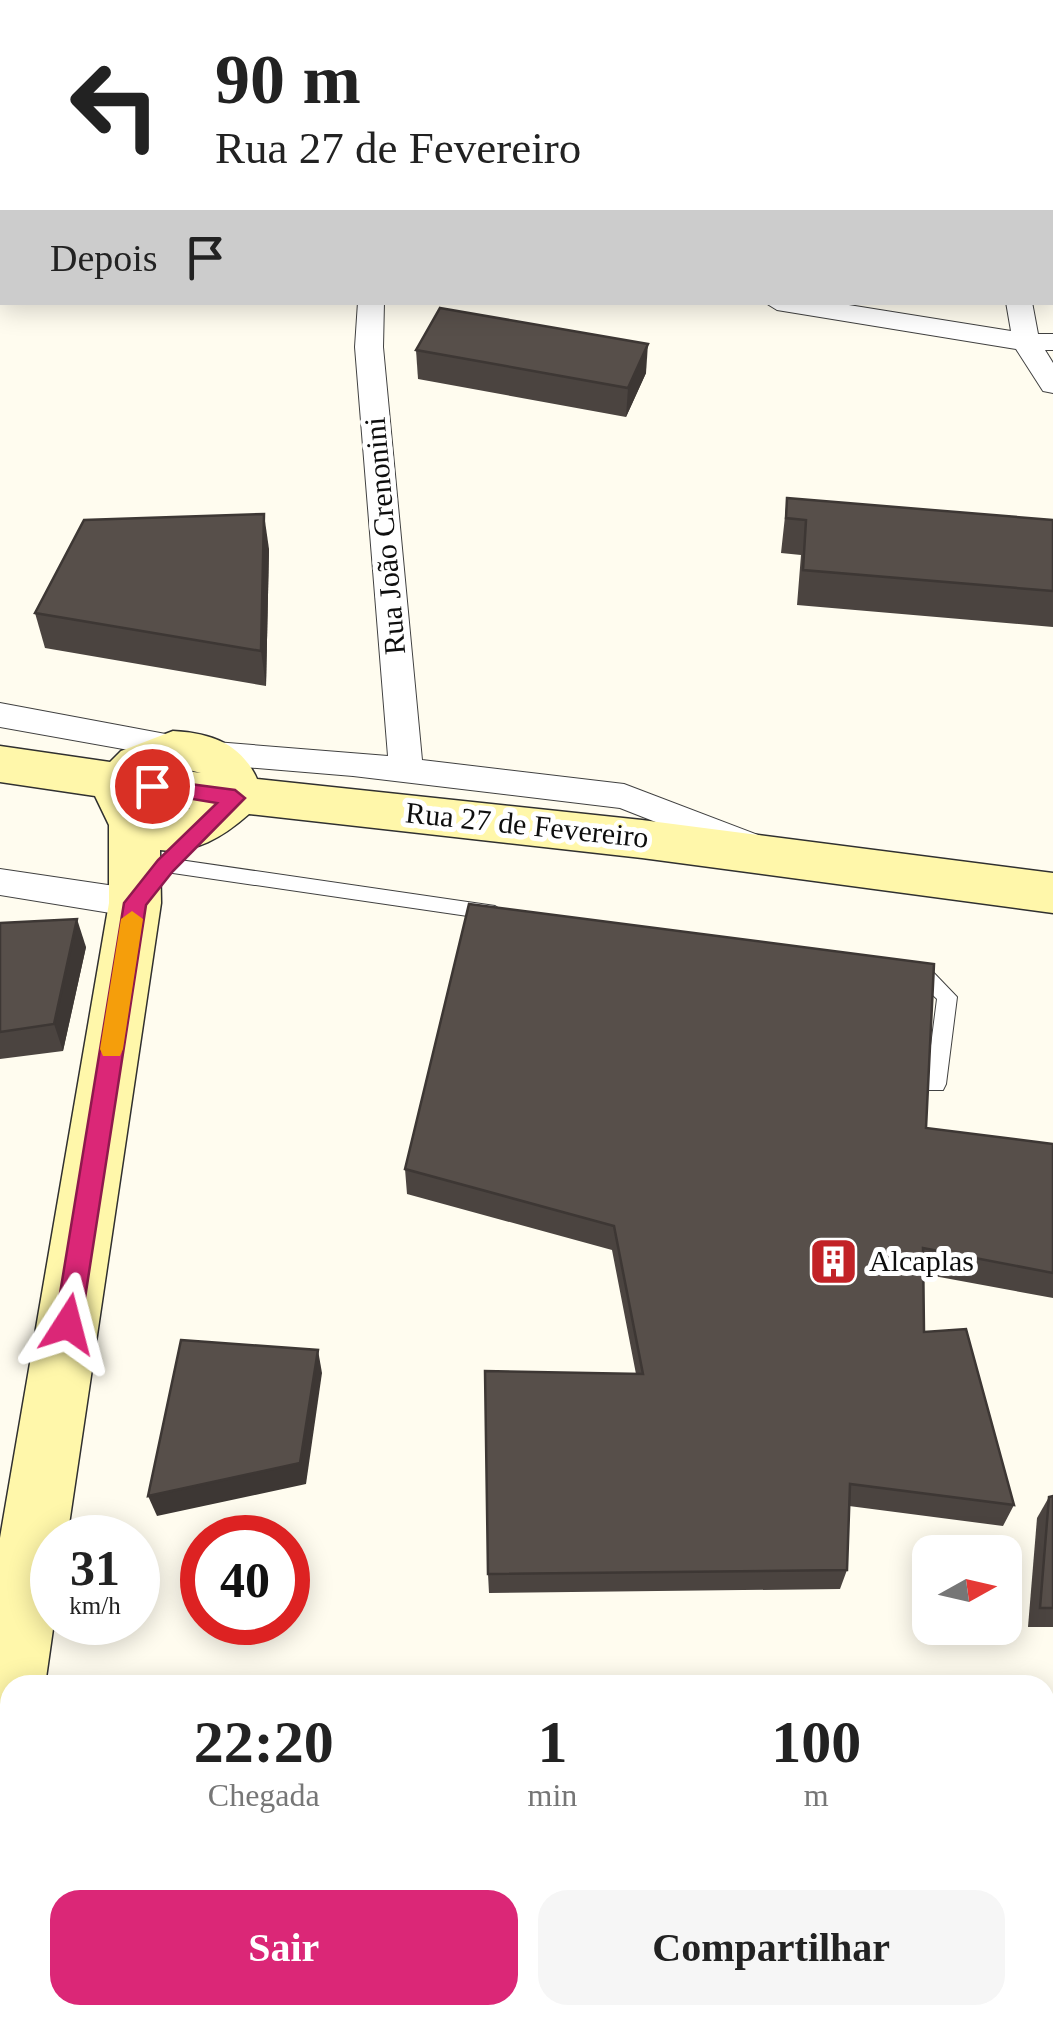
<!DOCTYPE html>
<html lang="pt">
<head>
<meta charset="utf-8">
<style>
	body { margin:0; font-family:"Times New Roman",serif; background:#f6f6f6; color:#222; height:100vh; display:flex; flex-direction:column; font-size:38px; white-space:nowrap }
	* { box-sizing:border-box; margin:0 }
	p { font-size:32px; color:#767676 }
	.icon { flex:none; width:55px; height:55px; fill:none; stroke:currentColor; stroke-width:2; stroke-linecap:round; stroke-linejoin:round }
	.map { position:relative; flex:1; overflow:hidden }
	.drawer { position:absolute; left:0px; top:1675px; width:1055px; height:350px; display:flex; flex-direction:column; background:#fff; border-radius:30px 30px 0 0; box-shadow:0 5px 25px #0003 }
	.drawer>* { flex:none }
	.guide { position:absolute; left:0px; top:0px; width:1055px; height:305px; box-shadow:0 5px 25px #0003; background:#fff; color:#222; overflow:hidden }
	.needle { width:65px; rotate:82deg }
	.controls { position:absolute; left:912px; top:1535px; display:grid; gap:20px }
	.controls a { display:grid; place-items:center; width:110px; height:110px; border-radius:20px; background:#fff; box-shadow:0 5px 25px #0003; font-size:50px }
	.speed { position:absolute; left:30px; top:1515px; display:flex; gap:20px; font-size:50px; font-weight:700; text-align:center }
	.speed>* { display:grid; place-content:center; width:130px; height:130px; border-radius:50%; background:#fff; box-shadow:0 5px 25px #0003; line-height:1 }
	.speed small { font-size:25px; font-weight:400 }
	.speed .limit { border:15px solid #d22; background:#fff; color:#111 }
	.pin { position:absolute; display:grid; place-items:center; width:85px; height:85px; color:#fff; margin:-42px; border:5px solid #fff; border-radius:50%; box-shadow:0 2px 10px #0007 }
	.me { position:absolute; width:110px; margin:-55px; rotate:9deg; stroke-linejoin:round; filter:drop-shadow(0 0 8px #0008) }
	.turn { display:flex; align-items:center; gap:35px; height:210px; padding:0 50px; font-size:45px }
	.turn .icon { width:130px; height:130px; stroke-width:2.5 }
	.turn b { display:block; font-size:70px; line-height:85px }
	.then { display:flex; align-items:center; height:95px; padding:0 50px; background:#0003; gap:20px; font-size:38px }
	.eta { display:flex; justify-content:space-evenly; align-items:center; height:170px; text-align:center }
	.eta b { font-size:60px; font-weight:600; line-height:70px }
	.cta { display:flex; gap:20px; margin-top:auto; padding:20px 50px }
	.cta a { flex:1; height:115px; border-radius:30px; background:#db2777; color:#fff; font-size:40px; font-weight:600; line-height:115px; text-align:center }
	.cta a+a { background:#f6f6f6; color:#222 }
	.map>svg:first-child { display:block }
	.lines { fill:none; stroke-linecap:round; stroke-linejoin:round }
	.lane-casing { stroke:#414141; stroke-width:2 }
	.street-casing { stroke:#414141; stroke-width:2 }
	.secondary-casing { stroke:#303030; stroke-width:3 }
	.lane { fill:#fff; fill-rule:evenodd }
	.street { fill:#fff; fill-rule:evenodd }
	.secondary { fill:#fff7aa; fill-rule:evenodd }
	.wall { fill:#4b4440 }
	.shaded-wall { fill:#3d3734 }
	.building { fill:#574f4a; stroke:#3d3734; stroke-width:2.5 }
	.route { fill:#db2777; stroke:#8e194d; stroke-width:2.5 }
	.slow { fill:#f59e0b }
	.labels { text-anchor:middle; stroke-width:10; stroke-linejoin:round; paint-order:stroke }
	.street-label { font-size:30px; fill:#0e0e0e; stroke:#fff }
	.poi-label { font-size:30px; fill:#0e0e0e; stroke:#fff; text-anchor:start }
</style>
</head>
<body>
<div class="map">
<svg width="1053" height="2025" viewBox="0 0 1053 2025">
	<rect width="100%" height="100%" fill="#fffcef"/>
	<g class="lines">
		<defs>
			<g id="lane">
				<polygon points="166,858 495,906 505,913 495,920 166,872 157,865"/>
				<polygon points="910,965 933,972 957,997 946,1084 943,1090 929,1090 926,1084 937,999 920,983 903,978 900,973 903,968"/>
			</g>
			<g id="street">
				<polygon points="954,0 976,0 977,2 955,2"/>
				<rect x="0" y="108" width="2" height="14"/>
				<rect x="0" y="232" width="2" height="16"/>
				<polygon points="358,302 384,302 383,347 422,760 624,784 774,841 780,850 774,859 762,863 750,859 620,808 353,776 207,764 0,727 0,703 203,741 388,756 355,347"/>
				<polygon points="764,302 830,302 1011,331 1006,302 1032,302 1038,334 1053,334 1053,350 1045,350 1053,363 1053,393 1043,391 1016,349 777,310"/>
				<polygon points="0,869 135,889 148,893 153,903 148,913 135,917 0,895"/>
				<rect x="1045" y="1705" width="8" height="48"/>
				<polygon points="910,2015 962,2015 963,2025 911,2025"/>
			</g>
			<path id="secondary" d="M173,731C210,733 241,743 257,779L642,820L1053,873V913L642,858L249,814C223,837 195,854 160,850L161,903L67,1538H52L54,1622L45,1685H10V1779L0,1783V1538L109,903V825L95,796L0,782V746L110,762L121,751ZM177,767L201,773L171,769ZM147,803L189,808H190C175,816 160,815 147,803Z"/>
		</defs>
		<use href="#lane" class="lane-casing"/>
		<use href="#street" class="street-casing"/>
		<use href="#secondary" class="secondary-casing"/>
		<use href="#lane" class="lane"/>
		<use href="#street" class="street"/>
		<use href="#secondary" class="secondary"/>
	</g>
	<g class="wall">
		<rect x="436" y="0" width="253" height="2"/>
		<polygon points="416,350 646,373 626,417 418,379"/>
		<polygon points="787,498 1053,520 1053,627 797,605 801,555 781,553"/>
		<polygon points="269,549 266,686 45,648 35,613"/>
		<polygon points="0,923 86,947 63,1051 0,1059"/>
		<polygon points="926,1128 1053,1144 1053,1298 923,1274 924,1332 1014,1505 1003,1526 849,1506 847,1570 840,1589 489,1593 488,1574 636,1374 612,1250 407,1194 405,1169"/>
		<polygon points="1053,1496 1053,1627 1028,1627 1037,1518 1049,1497"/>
	</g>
	<g class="shaded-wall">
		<polygon points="648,344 646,373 626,417 628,388"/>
		<polygon points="264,514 269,549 266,686 261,651"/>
		<polygon points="77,919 86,947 63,1051 54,1024"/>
		<polygon points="318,1350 322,1373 306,1484 157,1516 148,1496"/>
	</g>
	<g class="building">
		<polygon points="436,0 506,0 527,2 436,2"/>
		<polygon points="440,308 648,344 628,388 416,350"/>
		<polygon points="787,498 1053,520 1053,591 803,570 806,520 786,518"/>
		<polygon points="264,514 261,651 35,613 84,520"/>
		<polygon points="469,904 934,964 926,1128 1053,1144 1053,1273 923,1248 924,1332 966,1329 1014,1505 850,1484 847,1570 488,1574 485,1371 643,1374 614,1226 405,1169"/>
		<polygon points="77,919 54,1024 0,1032 0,923"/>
		<polygon points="181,1340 318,1350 300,1463 148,1496"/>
		<polygon points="1053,1496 1053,1608 1040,1608 1049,1497"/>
		<polygon points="324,2015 389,2015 388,2025 323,2025"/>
		<polygon points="496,2015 548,2015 635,2023 635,2025 497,2025"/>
	</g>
	<polygon class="route" points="152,779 235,790 245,798 173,871 146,905 81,1324 77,1332 68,1335 59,1332 55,1324 124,903 158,860 217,803 145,791 142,786"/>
	<polygon class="slow" points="132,911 143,919 123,1049 120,1056 103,1056 100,1049 121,919"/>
	<defs>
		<symbol id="building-square" viewBox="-11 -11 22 22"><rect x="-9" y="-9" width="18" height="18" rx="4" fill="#c22226" stroke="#fff"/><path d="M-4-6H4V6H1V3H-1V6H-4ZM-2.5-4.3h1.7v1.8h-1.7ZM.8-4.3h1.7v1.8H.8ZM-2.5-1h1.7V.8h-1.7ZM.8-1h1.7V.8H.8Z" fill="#fff"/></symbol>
	</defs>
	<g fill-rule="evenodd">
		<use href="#building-square" x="806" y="1234" width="55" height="55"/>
	</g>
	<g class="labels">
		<g class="street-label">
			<text transform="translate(385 536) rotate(-95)" y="10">Rua João Crenonini</text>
			<text transform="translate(527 825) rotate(6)" y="10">Rua 27 de Fevereiro</text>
		</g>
		<g class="poi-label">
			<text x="869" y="1271">Alcaplas</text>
		</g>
	</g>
</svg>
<div class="controls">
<a><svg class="needle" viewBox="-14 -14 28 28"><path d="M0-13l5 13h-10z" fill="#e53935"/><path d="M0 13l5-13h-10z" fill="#767676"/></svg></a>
</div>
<div class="speed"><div>31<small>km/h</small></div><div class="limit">40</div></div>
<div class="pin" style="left:152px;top:786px;background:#d93025"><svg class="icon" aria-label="arrive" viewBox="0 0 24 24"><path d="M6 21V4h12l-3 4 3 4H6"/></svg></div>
<svg class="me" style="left:68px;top:1324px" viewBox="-20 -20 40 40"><path d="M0-17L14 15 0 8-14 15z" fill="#db2777" stroke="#fff" stroke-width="4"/></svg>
<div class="guide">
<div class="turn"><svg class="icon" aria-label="left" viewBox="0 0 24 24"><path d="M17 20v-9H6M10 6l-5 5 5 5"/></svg><div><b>90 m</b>Rua 27 de Fevereiro</div></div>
<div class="then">Depois<svg class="icon" aria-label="arrive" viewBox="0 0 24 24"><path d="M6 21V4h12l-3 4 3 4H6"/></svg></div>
</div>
<section class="drawer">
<div class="eta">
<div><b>22:20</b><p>Chegada</p></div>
<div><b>1</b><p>min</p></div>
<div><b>100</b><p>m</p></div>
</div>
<div class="cta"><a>Sair</a><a>Compartilhar</a></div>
</section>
</div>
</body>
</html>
